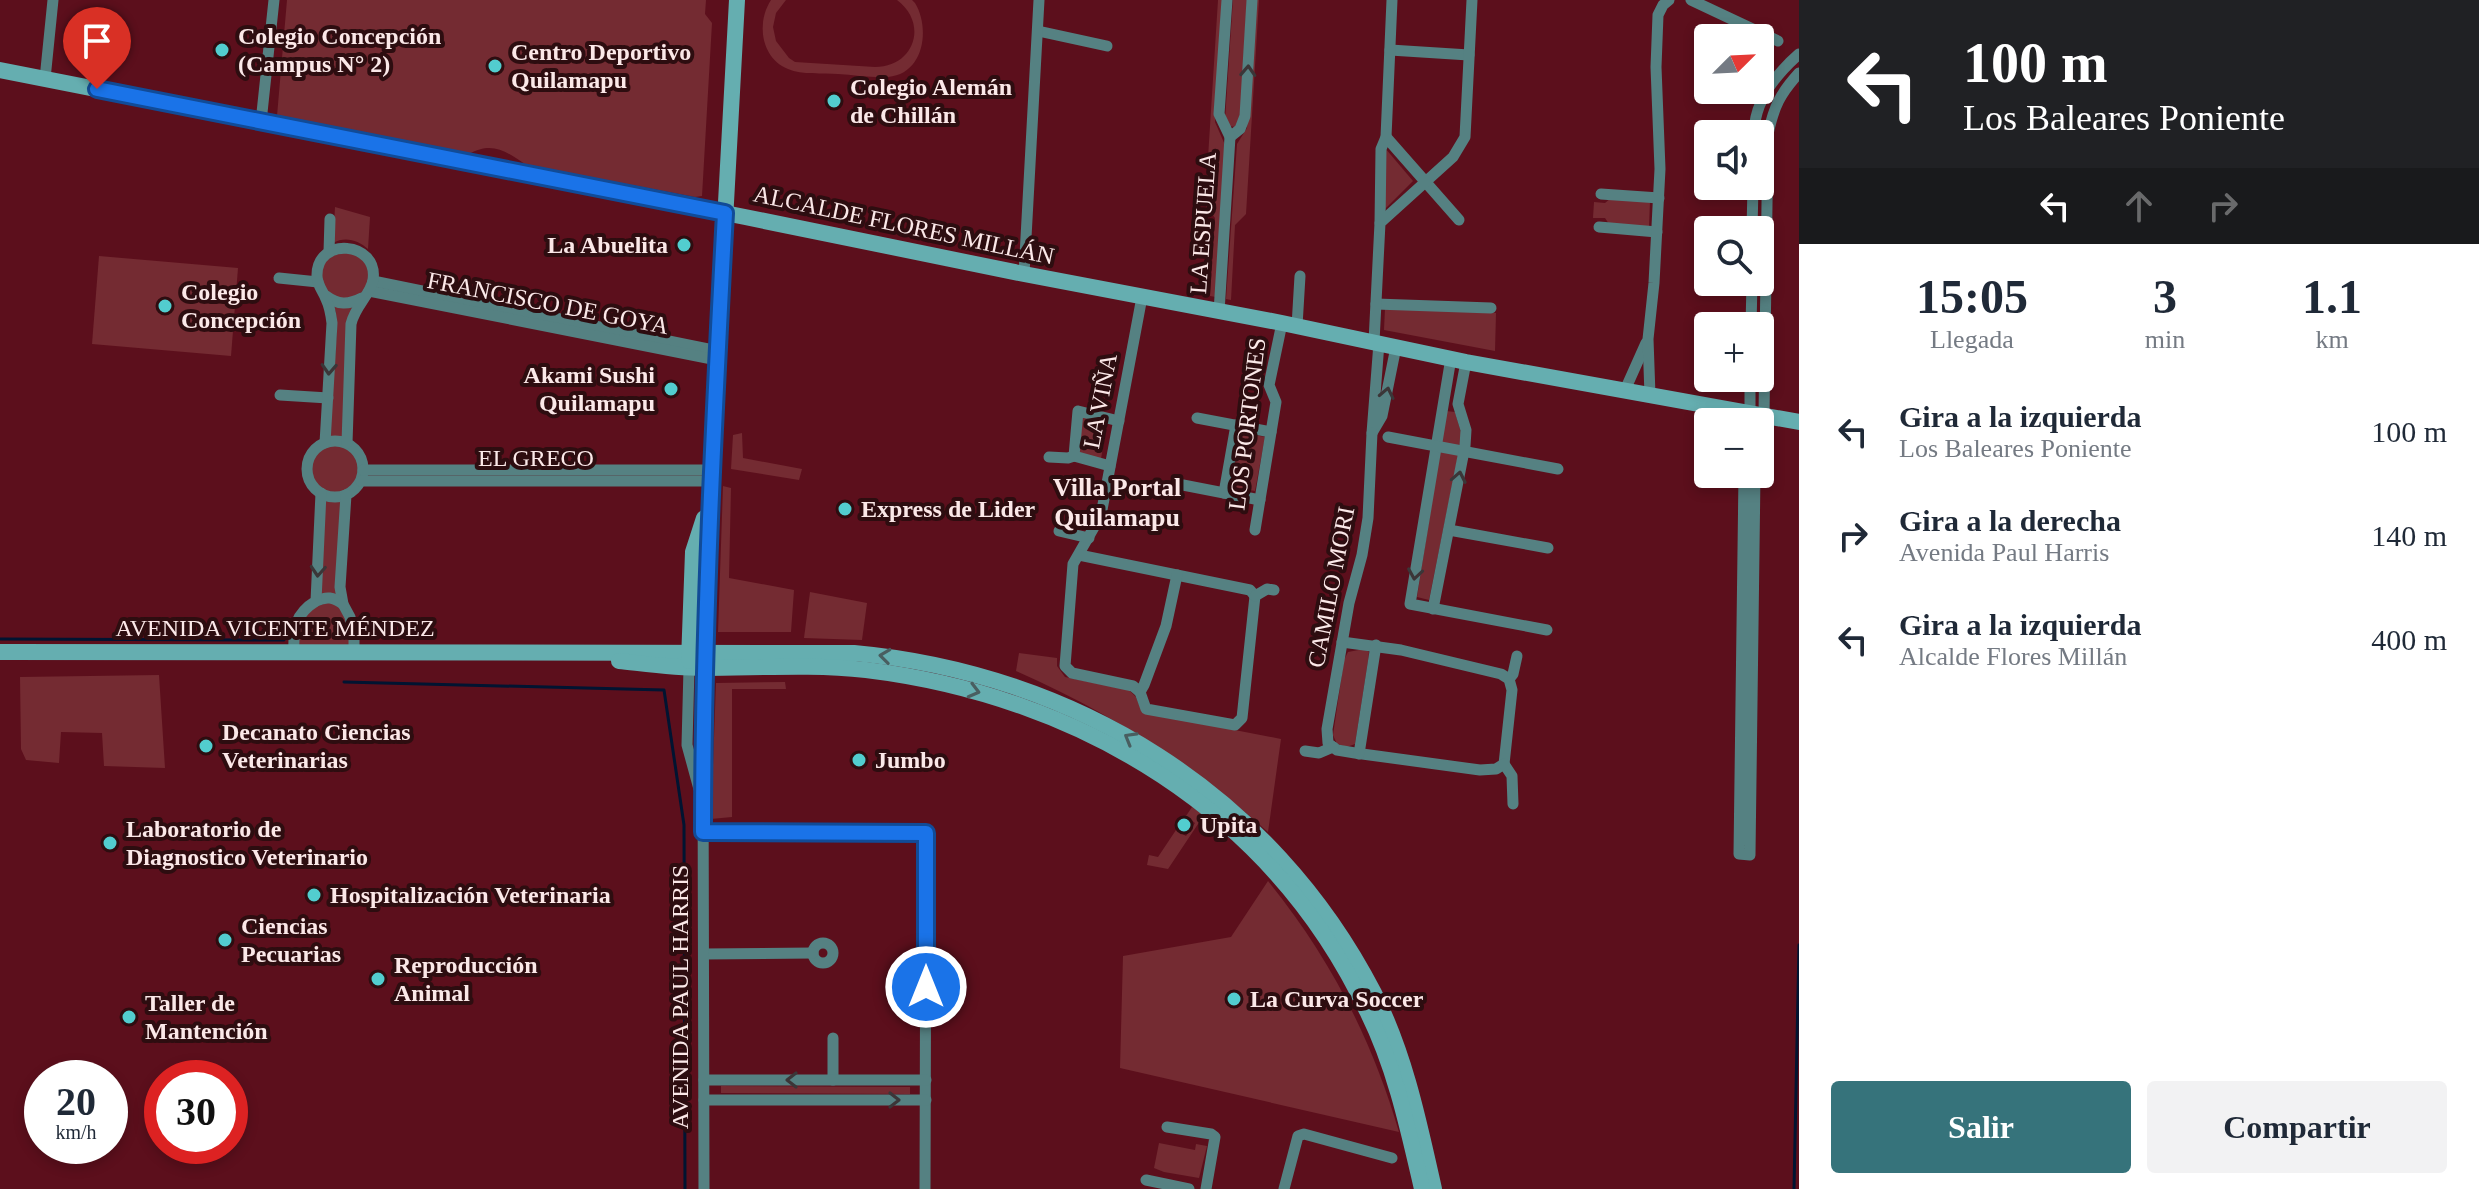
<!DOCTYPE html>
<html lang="es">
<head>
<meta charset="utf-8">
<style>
	body { margin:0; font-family:"Times New Roman",serif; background:#f2f2f3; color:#1f2937; height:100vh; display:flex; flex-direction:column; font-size:30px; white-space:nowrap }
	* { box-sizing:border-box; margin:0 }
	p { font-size:26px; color:#747a83 }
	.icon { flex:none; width:44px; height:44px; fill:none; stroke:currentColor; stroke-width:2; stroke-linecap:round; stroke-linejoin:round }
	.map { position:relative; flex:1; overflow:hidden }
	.side { display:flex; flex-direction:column; background:#fff; width:680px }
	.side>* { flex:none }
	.banner { background:#202124; color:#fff; overflow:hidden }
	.needle { width:52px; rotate:66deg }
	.tools { position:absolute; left:1694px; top:24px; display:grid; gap:16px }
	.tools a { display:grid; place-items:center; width:80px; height:80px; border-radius:8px; background:#fff; box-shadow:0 4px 12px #0003; font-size:40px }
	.speed { position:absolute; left:24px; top:1060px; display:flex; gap:16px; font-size:40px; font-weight:700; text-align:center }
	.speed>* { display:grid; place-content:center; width:104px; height:104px; border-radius:50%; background:#fff; box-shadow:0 4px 12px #0003; line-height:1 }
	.speed small { font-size:20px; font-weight:400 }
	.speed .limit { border:12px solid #d22; background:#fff; color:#111 }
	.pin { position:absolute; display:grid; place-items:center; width:68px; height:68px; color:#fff; margin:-82px -34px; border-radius:50% 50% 50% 0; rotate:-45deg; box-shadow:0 0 8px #0007 }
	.pin .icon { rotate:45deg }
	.me { position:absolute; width:88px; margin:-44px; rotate:0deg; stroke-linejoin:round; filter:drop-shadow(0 0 6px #0008) }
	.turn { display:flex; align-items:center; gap:28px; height:168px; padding:0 32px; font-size:36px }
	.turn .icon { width:104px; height:104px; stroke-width:2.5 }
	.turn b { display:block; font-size:56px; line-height:68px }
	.lanes { display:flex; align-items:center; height:76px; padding:0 32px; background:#0003; justify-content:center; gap:40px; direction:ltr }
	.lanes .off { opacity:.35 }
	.eta { display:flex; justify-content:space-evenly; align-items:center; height:136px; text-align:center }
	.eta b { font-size:48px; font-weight:800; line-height:56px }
	.button { display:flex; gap:16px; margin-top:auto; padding:16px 32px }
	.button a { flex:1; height:92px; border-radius:8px; background:#36737b; color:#fff; font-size:32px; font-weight:800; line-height:92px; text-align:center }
	.button a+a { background:#f2f2f3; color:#1f2937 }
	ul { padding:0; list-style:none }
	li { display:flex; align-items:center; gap:24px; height:104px; padding:0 32px }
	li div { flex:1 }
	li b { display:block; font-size:30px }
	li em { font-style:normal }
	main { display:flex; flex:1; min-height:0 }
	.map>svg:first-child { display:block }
	.green { fill:#742b32 }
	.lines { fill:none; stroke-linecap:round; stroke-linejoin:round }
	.stream { stroke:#011431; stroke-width:3 }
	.street { stroke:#558182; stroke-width:11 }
	.secondary { stroke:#65aeb0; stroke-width:16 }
	.oneway { stroke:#3b3638 }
	.oneway2 { stroke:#495e60 }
	.route-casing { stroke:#114b97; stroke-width:20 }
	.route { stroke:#1a73e8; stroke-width:14 }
	.poi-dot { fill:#52cdcf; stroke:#2d0d10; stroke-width:3 }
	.labels { text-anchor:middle; stroke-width:8; stroke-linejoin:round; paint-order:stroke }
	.poi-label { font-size:24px; font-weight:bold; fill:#fbe8e8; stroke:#2d0d10; text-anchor:start }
	.street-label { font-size:24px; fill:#fbe8e8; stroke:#2d0d10 }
	.neighbourhood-label { font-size:26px; font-weight:bold; fill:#fbe8e8; stroke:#2d0d10 }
</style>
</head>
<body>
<main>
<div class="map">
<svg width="1799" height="1189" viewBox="0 0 1799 1189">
	<rect width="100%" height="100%" fill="#5c0f1c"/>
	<g class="green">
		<path d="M287,0H706L705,14L712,23L702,196L695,197L526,165C506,151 492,141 469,154L277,116Z"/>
		<path d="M771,0H786L776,13L773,27L776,41L789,58L795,62L875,67C914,67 929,24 897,0H912L915,3C930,27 925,74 888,77C872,78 854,75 838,74C823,73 802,75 788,69C761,58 756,23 771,0Z"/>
		<polygon points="1218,0 1223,0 1215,122 1225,145 1216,297 1210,296 1215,218 1205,205"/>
		<polygon points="1233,0 1247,0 1240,122 1236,127 1228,126 1225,120"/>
		<polygon points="1255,0 1259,0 1246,214 1235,225 1231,300 1226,299 1237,144 1247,128"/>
		<polygon points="1385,148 1413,181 1382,212"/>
		<polygon points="1611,198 1650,201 1649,227 1609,224 1605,218 1593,218 1594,202 1605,203"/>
		<path d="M335,207L370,217L368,249C358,240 345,236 333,243Z"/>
		<circle cx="345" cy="276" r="24"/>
		<polygon points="99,256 238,268 231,356 92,344"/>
		<polygon points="331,300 358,303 345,442 329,441 337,329 336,312"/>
		<polygon points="1385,308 1496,313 1495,351 1384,330"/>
		<polygon points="1446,411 1455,412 1462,436 1429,600 1417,597"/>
		<polygon points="1081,416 1107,422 1101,459 1077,452"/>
		<polygon points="1239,432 1265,437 1255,491 1229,486"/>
		<polygon points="742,433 743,458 802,469 799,480 731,469 733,435"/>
		<circle cx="335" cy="469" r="25"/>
		<polygon points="723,486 731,488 729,578 794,590 791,632 718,632"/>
		<polygon points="324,500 344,501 339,598 318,596"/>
		<polygon points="810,592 867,603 862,640 804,638"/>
		<path d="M334,601L349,617L352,651H298C299,613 296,612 334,601Z"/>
		<polygon points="1364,649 1369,652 1368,661 1355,744 1347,747 1337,744 1333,735 1344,660 1348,652"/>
		<path d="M1019,653L1057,658V666L1065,677L1129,690L1136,697L1142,712L1281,739L1268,832C1192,764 1109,712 1016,671Z"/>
		<polygon points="159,675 165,768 104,766 102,733 61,732 59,763 26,760 21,749 20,677"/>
		<polygon points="785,682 786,689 732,689 732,817 711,819 716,683"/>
		<polygon points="1192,807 1204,815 1168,869 1147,865 1149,855 1158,857 1176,830 1186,836 1195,823 1186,816"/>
		<path d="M1268,881C1329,956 1372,1039 1399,1132L1120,1068L1123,956L1231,937Z"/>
		<polygon points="721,1086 910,1087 910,1094 721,1093"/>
		<polygon points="1159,1143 1195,1150 1196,1144 1207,1146 1199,1178 1164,1172 1154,1168"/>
	</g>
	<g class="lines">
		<g class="stream">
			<polyline points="0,639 284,640"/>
			<polyline points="344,682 664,690 684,825 685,1189"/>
			<polyline points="1794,1189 1799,945"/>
		</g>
		<g class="street">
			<polyline points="1691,0 1778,41"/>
			<polyline points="1038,31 1107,46"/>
			<polyline points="1390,50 1469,55"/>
			<polyline points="45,79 53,0"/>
			<polyline points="261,122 274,0"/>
			<path d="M1754,134C1754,101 1775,75 1799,54"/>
			<polyline points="1230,137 1240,129 1245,116 1252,0"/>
			<polyline points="1386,137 1459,220"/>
			<polyline points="1601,194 1659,198"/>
			<polyline points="1380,223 1381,149 1386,137 1392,0"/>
			<polyline points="1599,227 1657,232"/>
			<polyline points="1752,230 1753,186"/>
			<polyline points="329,252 330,219"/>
			<polyline points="1024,274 1039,0"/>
			<polyline points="279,278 318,282"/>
			<polyline points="373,281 718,351"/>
			<polyline points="369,291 717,360"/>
			<path d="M326,296C338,305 348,305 362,298"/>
			<polyline points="1142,297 1101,515 1073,564 1065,666 1072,673 1133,686 1140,692 1146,709 1235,725 1242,718 1255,596"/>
			<polyline points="1376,304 1491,308"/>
			<polyline points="1219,312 1230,137 1219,114 1227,0"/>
			<polyline points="1297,326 1300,276"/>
			<polyline points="1751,326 1752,282"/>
			<polyline points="1374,342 1380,223 1453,157 1465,137 1472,0"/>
			<polyline points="1379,343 1372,433 1382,416 1396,347"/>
			<polyline points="1451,358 1410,604 1547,630"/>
			<polyline points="1625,390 1646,343"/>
			<polyline points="280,395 328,398"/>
			<polyline points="1650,395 1648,339 1654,283 1660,169 1656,67 1658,15 1663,5 1669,0"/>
			<polyline points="1750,413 1750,378"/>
			<path d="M1764,415L1768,134C1774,106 1780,94 1799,73"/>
			<polyline points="1197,418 1271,432"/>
			<polyline points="1388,437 1558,469"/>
			<circle cx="335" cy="469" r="28"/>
			<path d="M325,443L332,323C331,315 330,307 326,299C323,291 317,285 317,276C316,236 379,241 373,280C371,294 355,306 351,324L347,443"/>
			<polyline points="1049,457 1068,458 1074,456"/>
			<polyline points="1110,466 1074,456 1078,411 1119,421"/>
			<polyline points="363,470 711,470"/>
			<polyline points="1744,474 1739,854 1750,855 1755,474"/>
			<polyline points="361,481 711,481"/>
			<polyline points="1183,485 1260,500"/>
			<polyline points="1224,493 1236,425"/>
			<polyline points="346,495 340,587 343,604 350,617 354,635 354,652"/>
			<polyline points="1255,530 1276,402 1269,385 1282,323"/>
			<polyline points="1449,530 1548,548"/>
			<polyline points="1059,531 1089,538"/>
			<polyline points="1079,555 1250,590 1255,596"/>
			<polyline points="1255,596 1267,589 1274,590"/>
			<path d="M316,601C327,596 333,597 343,604"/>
			<polyline points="1433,609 1465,446 1466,430 1458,404 1466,362"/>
			<path d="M294,652C293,628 295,614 316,601L321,493"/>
			<polyline points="689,668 687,745 699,789"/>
			<polyline points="1509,679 1513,674 1517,656"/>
			<polyline points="1140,692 1144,685 1166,626 1177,575"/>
			<polyline points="1333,747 1337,750 1355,753 1480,770 1496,769 1504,764 1512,690 1509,679 1501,674 1401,650 1342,642"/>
			<polyline points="1333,747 1328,743 1327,729 1349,603 1362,555 1368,518 1372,433"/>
			<polyline points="1305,751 1319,753 1333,747"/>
			<polyline points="1359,754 1376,645"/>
			<polyline points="1504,764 1512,776 1513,804"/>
			<polyline points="703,832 926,833 925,1189"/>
			<circle cx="823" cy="953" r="10"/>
			<polyline points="704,954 813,953"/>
			<polyline points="833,1038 833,1080"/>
			<polyline points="704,1080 926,1080"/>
			<polyline points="704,1100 926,1100"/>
			<polyline points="1167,1127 1211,1134 1215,1137 1206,1189"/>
			<polyline points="1146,1180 1189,1189"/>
			<polyline points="704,1189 703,756 705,668"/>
			<polyline points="1284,1189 1298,1136 1304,1134 1392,1158"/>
		</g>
		<g class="secondary">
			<polyline points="0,70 745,217 1024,274 1282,323 1466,362 1799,422"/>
			<path d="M0,652L854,653C1074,673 1271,793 1374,993C1405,1054 1419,1122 1434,1189"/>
			<path d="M619,661C647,664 675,668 703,668C758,668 811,664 866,670C1081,696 1273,812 1367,1011C1395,1067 1408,1128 1422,1189"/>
			<polyline points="689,661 693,552 704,518"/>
			<polyline points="705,662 710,497 737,0"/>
		</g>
	</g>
	<defs><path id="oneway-chevron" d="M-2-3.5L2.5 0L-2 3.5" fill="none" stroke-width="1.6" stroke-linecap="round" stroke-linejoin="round" transform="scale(2)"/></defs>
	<g class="oneway">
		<use href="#oneway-chevron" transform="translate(1248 71) rotate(-87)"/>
		<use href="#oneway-chevron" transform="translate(329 369) rotate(93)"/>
		<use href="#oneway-chevron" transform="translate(1387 393) rotate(-78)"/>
		<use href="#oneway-chevron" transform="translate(1459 477) rotate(-79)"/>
		<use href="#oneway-chevron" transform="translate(318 571) rotate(94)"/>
		<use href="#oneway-chevron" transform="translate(1415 574) rotate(99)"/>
		<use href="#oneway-chevron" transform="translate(792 1080) rotate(180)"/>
		<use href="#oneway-chevron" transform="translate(894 1100)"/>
	</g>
	<g class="oneway2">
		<use href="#oneway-chevron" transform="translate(885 656) rotate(-173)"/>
		<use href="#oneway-chevron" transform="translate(974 691) rotate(15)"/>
		<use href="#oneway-chevron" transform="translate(1130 738) rotate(-150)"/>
	</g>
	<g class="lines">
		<defs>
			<path id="route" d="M97,89L725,213C714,419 703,625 703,832L926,833V987"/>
		</defs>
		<use href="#route" class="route-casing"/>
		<use href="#route" class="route"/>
	</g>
	<g class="poi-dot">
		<circle cx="222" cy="50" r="8"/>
		<circle cx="495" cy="66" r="8"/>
		<circle cx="834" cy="101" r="8"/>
		<circle cx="684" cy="245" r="8"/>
		<circle cx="165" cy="306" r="8"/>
		<circle cx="671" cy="389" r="8"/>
		<circle cx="845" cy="509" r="8"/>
		<circle cx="206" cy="746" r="8"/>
		<circle cx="859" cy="760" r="8"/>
		<circle cx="1184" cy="825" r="8"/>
		<circle cx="110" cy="843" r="8"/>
		<circle cx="314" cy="895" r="8"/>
		<circle cx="225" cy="940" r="8"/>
		<circle cx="378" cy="979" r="8"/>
		<circle cx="1234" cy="999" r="8"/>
		<circle cx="129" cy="1017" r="8"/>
	</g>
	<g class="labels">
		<g class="poi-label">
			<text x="238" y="44">Colegio Concepción<tspan x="238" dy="28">(Campus N° 2)</tspan></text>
			<text x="511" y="60">Centro Deportivo<tspan x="511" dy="28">Quilamapu</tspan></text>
			<text x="850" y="95">Colegio Alemán<tspan x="850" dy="28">de Chillán</tspan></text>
			<text x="668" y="253" text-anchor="end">La Abuelita</text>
			<text x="181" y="300">Colegio<tspan x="181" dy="28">Concepción</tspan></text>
			<text x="655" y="383" text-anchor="end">Akami Sushi<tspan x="655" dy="28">Quilamapu</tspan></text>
			<text x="861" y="517">Express de Lider</text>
			<text x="222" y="740">Decanato Ciencias<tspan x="222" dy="28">Veterinarias</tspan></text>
			<text x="875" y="768">Jumbo</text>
			<text x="1200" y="833">Upita</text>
			<text x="126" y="837">Laboratorio de<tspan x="126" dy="28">Diagnostico Veterinario</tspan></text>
			<text x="330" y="903">Hospitalización Veterinaria</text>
			<text x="241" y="934">Ciencias<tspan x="241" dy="28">Pecuarias</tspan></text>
			<text x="394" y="973">Reproducción<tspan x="394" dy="28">Animal</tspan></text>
			<text x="1250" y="1007">La Curva Soccer</text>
			<text x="145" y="1011">Taller de<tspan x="145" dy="28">Mantención</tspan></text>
		</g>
		<g class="street-label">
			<text transform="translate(1203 223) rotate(-86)" y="8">LA ESPUELA</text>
			<text transform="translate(904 225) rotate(12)" y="8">ALCALDE FLORES MILLÁN</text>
			<text transform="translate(548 303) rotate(11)" y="8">FRANCISCO DE GOYA</text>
			<text transform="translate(1100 401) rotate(-79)" y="8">LA VIÑA</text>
			<text transform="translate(1247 424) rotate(-83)" y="8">LOS PORTONES</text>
			<text x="536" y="466">EL GRECO</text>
			<text transform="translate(1331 587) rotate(-79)" y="8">CAMILO MORI</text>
			<text x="275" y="636">AVENIDA VICENTE MÉNDEZ</text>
			<text transform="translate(680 997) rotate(-90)" y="8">AVENIDA PAUL HARRIS</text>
		</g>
		<g class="neighbourhood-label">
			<text x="1117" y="496">Villa Portal<tspan x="1117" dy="30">Quilamapu</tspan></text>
		</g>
	</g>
</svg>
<div class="tools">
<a><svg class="needle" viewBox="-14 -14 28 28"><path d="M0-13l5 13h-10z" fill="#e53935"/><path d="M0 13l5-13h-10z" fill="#747a83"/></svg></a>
<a><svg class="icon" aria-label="sound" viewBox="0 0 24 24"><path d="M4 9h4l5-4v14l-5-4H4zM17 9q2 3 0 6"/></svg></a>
<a><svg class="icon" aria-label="search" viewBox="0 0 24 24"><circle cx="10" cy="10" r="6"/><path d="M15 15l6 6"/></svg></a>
<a>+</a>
<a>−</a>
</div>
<div class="speed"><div>20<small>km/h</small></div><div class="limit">30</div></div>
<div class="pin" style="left:97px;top:89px;background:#d93025"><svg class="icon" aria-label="arrive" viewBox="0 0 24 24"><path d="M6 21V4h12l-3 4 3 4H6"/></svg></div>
<svg class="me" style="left:926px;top:987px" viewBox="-20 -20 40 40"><circle r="17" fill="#1a73e8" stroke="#fff" stroke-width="3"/><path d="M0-11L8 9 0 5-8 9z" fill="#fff"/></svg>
</div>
<section class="side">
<div class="banner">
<div class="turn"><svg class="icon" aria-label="left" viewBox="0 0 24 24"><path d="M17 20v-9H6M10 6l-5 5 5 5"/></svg><div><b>100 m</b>Los Baleares Poniente</div></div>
<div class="lanes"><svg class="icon" aria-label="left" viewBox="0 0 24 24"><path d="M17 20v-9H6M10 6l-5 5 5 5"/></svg><svg class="icon off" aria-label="ahead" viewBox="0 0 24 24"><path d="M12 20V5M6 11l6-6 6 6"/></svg><svg class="icon off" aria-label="right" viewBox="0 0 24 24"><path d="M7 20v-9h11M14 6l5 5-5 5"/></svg></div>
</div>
<div class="eta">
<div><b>15:05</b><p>Llegada</p></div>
<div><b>3</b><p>min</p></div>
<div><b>1.1</b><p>km</p></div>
</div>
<ul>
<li><svg class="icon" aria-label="left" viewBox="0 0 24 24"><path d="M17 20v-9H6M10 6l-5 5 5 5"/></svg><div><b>Gira a la izquierda</b><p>Los Baleares Poniente</p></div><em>100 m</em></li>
<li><svg class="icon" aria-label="right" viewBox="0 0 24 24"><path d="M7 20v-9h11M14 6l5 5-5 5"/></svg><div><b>Gira a la derecha</b><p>Avenida Paul Harris</p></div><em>140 m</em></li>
<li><svg class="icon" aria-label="left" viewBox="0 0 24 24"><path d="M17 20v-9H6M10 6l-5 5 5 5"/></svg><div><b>Gira a la izquierda</b><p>Alcalde Flores Millán</p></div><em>400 m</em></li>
</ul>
<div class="button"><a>Salir</a><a>Compartir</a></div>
</section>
</main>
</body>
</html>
